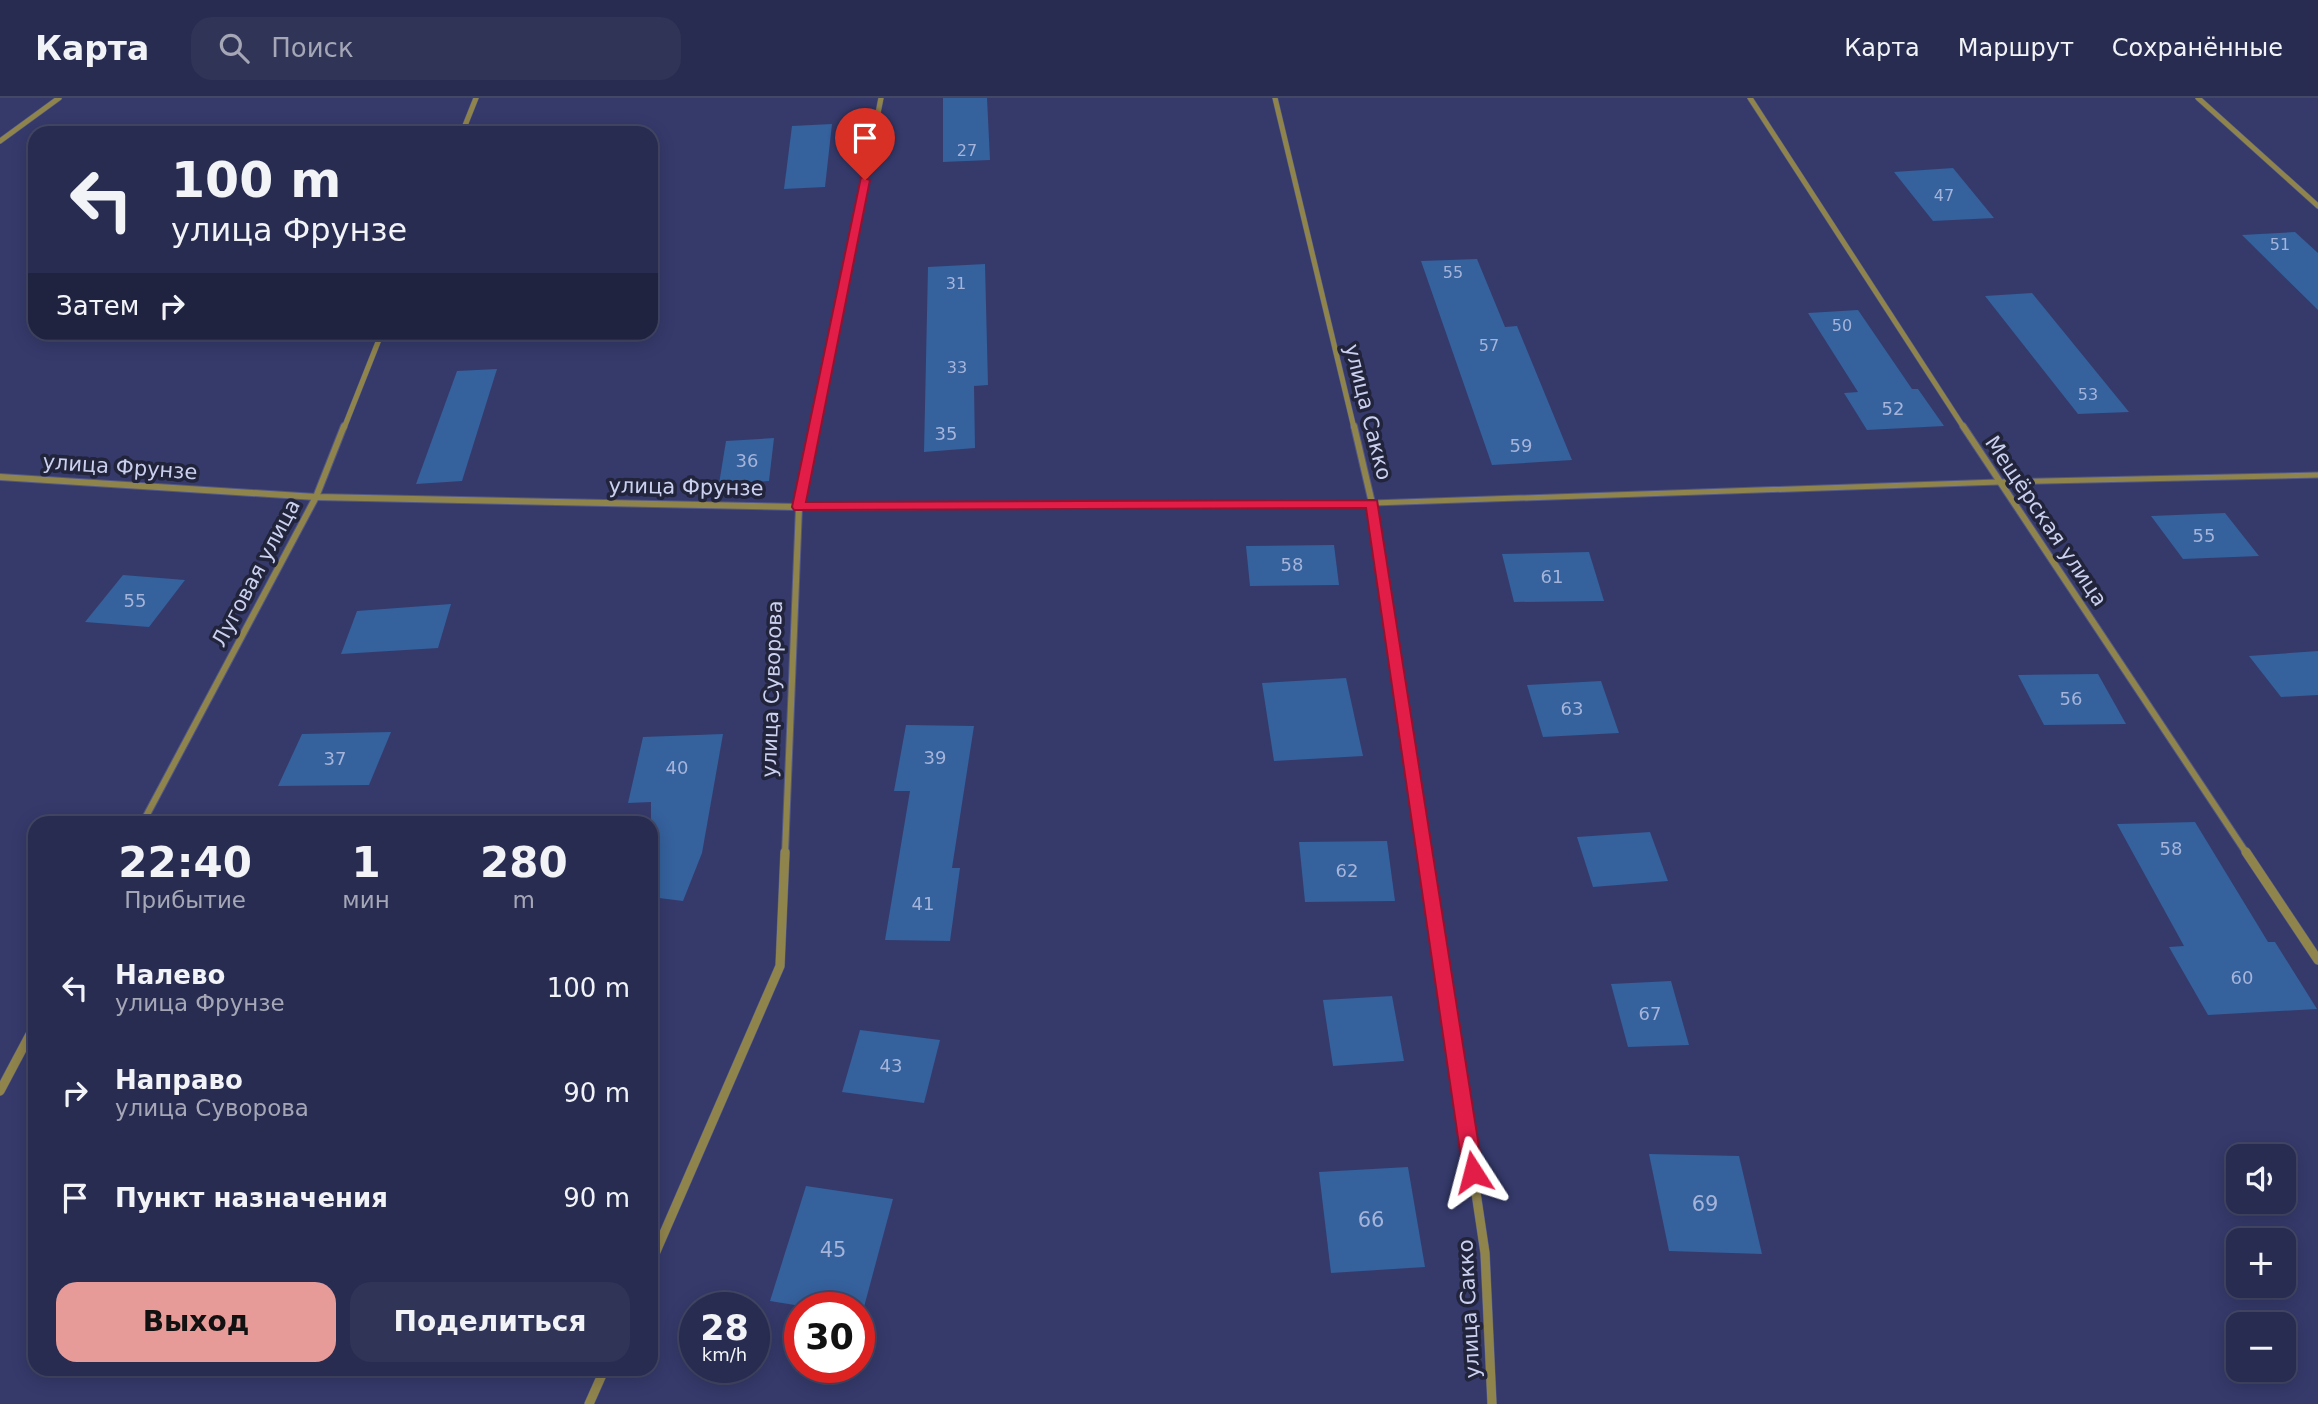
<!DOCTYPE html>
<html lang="ru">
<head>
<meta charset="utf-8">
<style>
	body { margin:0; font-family:"DejaVu Sans",sans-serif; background:#303457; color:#f1f3f6; height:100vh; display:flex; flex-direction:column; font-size:26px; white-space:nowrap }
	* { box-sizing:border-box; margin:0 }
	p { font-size:23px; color:#a5a7b7 }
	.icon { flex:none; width:38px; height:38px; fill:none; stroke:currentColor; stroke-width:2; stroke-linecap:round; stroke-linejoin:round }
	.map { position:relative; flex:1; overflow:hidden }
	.drawer { position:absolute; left:28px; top:718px; width:630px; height:560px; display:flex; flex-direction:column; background:#282c50; border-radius:21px; box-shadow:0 4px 18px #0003,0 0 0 2px #444867 }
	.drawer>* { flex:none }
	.hud { position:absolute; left:28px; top:28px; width:630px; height:214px; border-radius:21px; box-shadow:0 4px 18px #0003,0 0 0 2px #444867; background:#282c50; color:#f1f3f6; overflow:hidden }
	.tools { position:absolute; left:2226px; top:1046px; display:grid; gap:14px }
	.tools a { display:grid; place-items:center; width:70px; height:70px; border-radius:14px; background:#282c50; box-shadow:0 4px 18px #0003,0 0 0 2px #444867; font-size:35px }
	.speed { position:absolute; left:679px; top:1194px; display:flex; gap:14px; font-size:35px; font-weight:700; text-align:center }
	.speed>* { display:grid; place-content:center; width:91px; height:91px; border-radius:50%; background:#282c50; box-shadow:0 4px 18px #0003,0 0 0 2px #444867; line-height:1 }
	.speed small { font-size:18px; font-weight:400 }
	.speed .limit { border:10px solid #d22; background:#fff; color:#111 }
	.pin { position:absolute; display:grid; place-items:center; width:60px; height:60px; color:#fff; margin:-72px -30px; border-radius:50% 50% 50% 0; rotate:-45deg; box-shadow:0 0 7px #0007 }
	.pin .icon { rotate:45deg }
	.me { position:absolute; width:77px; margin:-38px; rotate:351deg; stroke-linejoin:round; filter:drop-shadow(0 0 5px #0008) }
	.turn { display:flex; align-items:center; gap:24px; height:147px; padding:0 28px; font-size:32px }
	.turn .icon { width:91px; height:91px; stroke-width:2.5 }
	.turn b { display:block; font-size:49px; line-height:60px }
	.then { display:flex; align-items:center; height:66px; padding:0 28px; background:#0003; gap:14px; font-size:26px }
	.eta { display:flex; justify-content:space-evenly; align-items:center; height:119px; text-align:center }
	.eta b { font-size:42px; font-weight:700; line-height:49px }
	.primary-button { display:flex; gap:14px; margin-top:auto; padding:14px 28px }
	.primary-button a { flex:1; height:80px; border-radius:21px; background:#e69b98; color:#111; font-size:28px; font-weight:700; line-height:80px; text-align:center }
	.primary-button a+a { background:#303457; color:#f1f3f6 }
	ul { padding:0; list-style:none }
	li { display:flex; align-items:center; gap:21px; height:105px; padding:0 28px }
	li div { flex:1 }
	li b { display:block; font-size:26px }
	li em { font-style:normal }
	header { display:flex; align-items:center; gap:42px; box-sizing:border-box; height:98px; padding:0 35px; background:#282c50; border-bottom:2px solid #444867 }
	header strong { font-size:33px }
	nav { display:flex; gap:38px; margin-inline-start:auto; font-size:24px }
	.search { width:490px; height:63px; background:#303457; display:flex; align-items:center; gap:18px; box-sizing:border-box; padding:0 24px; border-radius:21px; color:#a5a7b7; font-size:26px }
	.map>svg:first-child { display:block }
	.building { fill:#35619d }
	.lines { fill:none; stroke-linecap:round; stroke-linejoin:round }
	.service-casing { stroke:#535885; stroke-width:7 }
	.minor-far2-casing { stroke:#535885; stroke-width:6 }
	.minor-far1-casing { stroke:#535885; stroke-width:8 }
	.minor-casing { stroke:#535885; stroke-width:10 }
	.service { stroke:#90844d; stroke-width:5 }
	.minor-far2 { stroke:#90844d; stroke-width:5 }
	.minor-far1 { stroke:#90844d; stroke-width:6 }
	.minor { stroke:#90844d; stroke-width:9 }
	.route { fill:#e11d48; stroke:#92132f; stroke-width:2 }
	.labels { text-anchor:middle; stroke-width:7; stroke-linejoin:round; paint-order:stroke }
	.far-number-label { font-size:16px; fill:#a5b4da }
	.number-label { font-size:18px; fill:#a5b4da }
	.street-label { font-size:21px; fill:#cad0ee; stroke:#21243a }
	.near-number-label { font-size:21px; fill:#a5b4da }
</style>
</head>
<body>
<header>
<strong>Карта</strong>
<div class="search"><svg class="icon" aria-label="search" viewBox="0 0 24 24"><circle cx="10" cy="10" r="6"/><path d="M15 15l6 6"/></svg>Поиск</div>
<nav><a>Карта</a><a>Маршрут</a><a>Сохранённые</a></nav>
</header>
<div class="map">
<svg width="2318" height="1306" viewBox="0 0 2318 1306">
	<rect width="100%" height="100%" fill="#353a6b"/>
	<g class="building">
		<polygon points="943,0 987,0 990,62 943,64"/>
		<polygon points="832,26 825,89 784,91 792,28"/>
		<polygon points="1953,70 1994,120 1933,123 1894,74"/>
		<polygon points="2295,134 2318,155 2318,212 2242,137"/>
		<polygon points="1477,161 1505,229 1517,228 1572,362 1492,367 1421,163"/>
		<polygon points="985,166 988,287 974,288 975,350 924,354 928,169"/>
		<polygon points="2032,195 2129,314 2078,316 1985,198"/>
		<polygon points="1858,212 1912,291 1918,291 1944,328 1867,332 1844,295 1858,294 1808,215"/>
		<polygon points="497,271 462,383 416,386 457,273"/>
		<polygon points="774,340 769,383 719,386 726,343"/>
		<polygon points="2225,415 2259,458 2183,461 2151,418"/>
		<polygon points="1334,447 1339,487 1250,488 1246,448"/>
		<polygon points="1589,454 1604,503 1514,504 1502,456"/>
		<polygon points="123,477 185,482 149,529 85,524"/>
		<polygon points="451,506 438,550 341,556 357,513"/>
		<polygon points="2318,553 2318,597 2281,599 2249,558"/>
		<polygon points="2098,576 2126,626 2044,627 2018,577"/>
		<polygon points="1346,580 1363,658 1274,663 1262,585"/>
		<polygon points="1601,583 1619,635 1543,639 1527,587"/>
		<polygon points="906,627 974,628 952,770 960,770 950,843 885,842 910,693 894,693"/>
		<polygon points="391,634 369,687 278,688 302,636"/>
		<polygon points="723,636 702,755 683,803 651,799 651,704 628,705 643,639"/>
		<polygon points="2195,724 2268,844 2275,844 2317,911 2208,917 2169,849 2184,848 2117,726"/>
		<polygon points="1650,734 1668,783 1593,789 1577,739"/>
		<polygon points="1387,743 1395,803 1305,804 1299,744"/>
		<polygon points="1671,883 1689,947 1628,949 1611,886"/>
		<polygon points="1392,898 1404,963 1333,968 1323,902"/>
		<polygon points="860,932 940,942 924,1005 842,994"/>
		<polygon points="1649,1056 1739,1058 1762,1156 1669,1153"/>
		<polygon points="1408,1069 1425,1169 1331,1175 1319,1074"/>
		<polygon points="806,1088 893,1101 864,1209 807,1209 770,1203"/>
	</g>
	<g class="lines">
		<defs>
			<polyline id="service" points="1372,405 1999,384 2318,377"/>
			<g id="minor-far2">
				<polyline points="1275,0 1354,330"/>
				<polyline points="1750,0 1964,330"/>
				<polyline points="2198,0 2318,108"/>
				<polyline points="462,35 476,0"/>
				<polyline points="0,43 59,0"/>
				<polyline points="344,330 382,234"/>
				<polyline points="815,330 881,0"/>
			</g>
			<g id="minor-far1">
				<polyline points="1354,328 1372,405 1425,756"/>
				<polyline points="1963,328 2247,756"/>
				<polyline points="0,379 316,399 799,409 1372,405"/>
				<polyline points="143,724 316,399 344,328"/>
				<polyline points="785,756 799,409 815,328"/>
			</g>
			<g id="minor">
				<polyline points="1425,754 1485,1155 1492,1306"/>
				<polyline points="2246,754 2318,862"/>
				<polyline points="0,993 35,927"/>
				<polyline points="651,1165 780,868 785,754"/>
				<polyline points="589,1306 605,1270"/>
			</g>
		</defs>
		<use href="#service" class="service-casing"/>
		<use href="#minor-far2" class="minor-far2-casing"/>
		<use href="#minor-far1" class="minor-far1-casing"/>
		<use href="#minor" class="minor-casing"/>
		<use href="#service" class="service"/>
		<use href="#minor-far2" class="minor-far2"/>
		<use href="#minor-far1" class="minor-far1"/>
		<use href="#minor" class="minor"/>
	</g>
	<polygon class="route" points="861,79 870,82 806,404 1377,402 1483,1074 1480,1081 1473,1084 1466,1081 1463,1074 1366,410 794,412 792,409"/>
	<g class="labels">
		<g class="far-number-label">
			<text x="967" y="58">27</text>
			<text x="1944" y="103">47</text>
			<text x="2280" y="152">51</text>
			<text x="1453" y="180">55</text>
			<text x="956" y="191">31</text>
			<text x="1842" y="233">50</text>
			<text x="1489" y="253">57</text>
			<text x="957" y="275">33</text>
			<text x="2088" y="302">53</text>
		</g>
		<g class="number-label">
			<text x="1893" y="317">52</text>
			<text x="946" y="342">35</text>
			<text x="1521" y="354">59</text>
			<text x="747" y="369">36</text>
			<text x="2204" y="444">55</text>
			<text x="1292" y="473">58</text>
			<text x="1552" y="485">61</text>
			<text x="135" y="509">55</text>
			<text x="2071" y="607">56</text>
			<text x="1572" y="617">63</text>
			<text x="935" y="666">39</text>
			<text x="335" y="667">37</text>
			<text x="677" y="676">40</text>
			<text x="2171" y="757">58</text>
			<text x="1347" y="779">62</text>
			<text x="923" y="812">41</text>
			<text x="2242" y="886">60</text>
			<text x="1650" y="922">67</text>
			<text x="891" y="974">43</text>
		</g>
		<g class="street-label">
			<text transform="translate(1368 314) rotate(76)" y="7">улица Сакко</text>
			<text transform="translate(120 369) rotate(4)" y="7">улица Фрунзе</text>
			<text transform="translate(686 389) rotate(1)" y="7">улица Фрунзе</text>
			<text transform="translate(2046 423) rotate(56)" y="7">Мещёрская улица</text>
			<text transform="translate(256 475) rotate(-62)" y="7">Луговая улица</text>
			<text transform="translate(772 591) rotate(-88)" y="7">улица Суворова</text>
			<text transform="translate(1469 1211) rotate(-93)" y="7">улица Сакко</text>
		</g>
		<g class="near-number-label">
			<text x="1705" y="1113">69</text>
			<text x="1371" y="1129">66</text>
			<text x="833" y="1159">45</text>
		</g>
	</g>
</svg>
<div class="tools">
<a><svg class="icon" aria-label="sound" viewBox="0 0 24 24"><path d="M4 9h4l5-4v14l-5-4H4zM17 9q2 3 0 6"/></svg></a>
<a>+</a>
<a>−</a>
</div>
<div class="speed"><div>28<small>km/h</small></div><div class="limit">30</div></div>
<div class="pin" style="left:865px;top:82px;background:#d93025"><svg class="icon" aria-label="arrive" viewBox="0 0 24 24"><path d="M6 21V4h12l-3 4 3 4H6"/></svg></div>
<svg class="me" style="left:1473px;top:1074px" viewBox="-20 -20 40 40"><path d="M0-17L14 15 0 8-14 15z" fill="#e11d48" stroke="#fff" stroke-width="4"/></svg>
<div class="hud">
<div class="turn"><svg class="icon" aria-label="left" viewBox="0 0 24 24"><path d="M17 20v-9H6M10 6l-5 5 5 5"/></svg><div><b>100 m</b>улица Фрунзе</div></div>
<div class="then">Затем<svg class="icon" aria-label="right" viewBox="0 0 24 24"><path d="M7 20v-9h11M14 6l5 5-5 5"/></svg></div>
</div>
<section class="drawer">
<div class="eta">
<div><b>22:40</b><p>Прибытие</p></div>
<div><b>1</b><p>мин</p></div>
<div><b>280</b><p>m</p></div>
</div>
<ul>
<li><svg class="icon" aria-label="left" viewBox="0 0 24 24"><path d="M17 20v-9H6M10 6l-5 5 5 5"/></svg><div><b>Налево</b><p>улица Фрунзе</p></div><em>100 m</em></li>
<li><svg class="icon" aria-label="right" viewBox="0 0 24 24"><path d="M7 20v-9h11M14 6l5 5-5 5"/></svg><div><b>Направо</b><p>улица Суворова</p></div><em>90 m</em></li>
<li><svg class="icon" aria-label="arrive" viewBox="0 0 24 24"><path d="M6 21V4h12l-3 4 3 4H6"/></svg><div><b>Пункт назначения</b></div><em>90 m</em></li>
</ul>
<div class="primary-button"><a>Выход</a><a>Поделиться</a></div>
</section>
</div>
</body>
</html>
